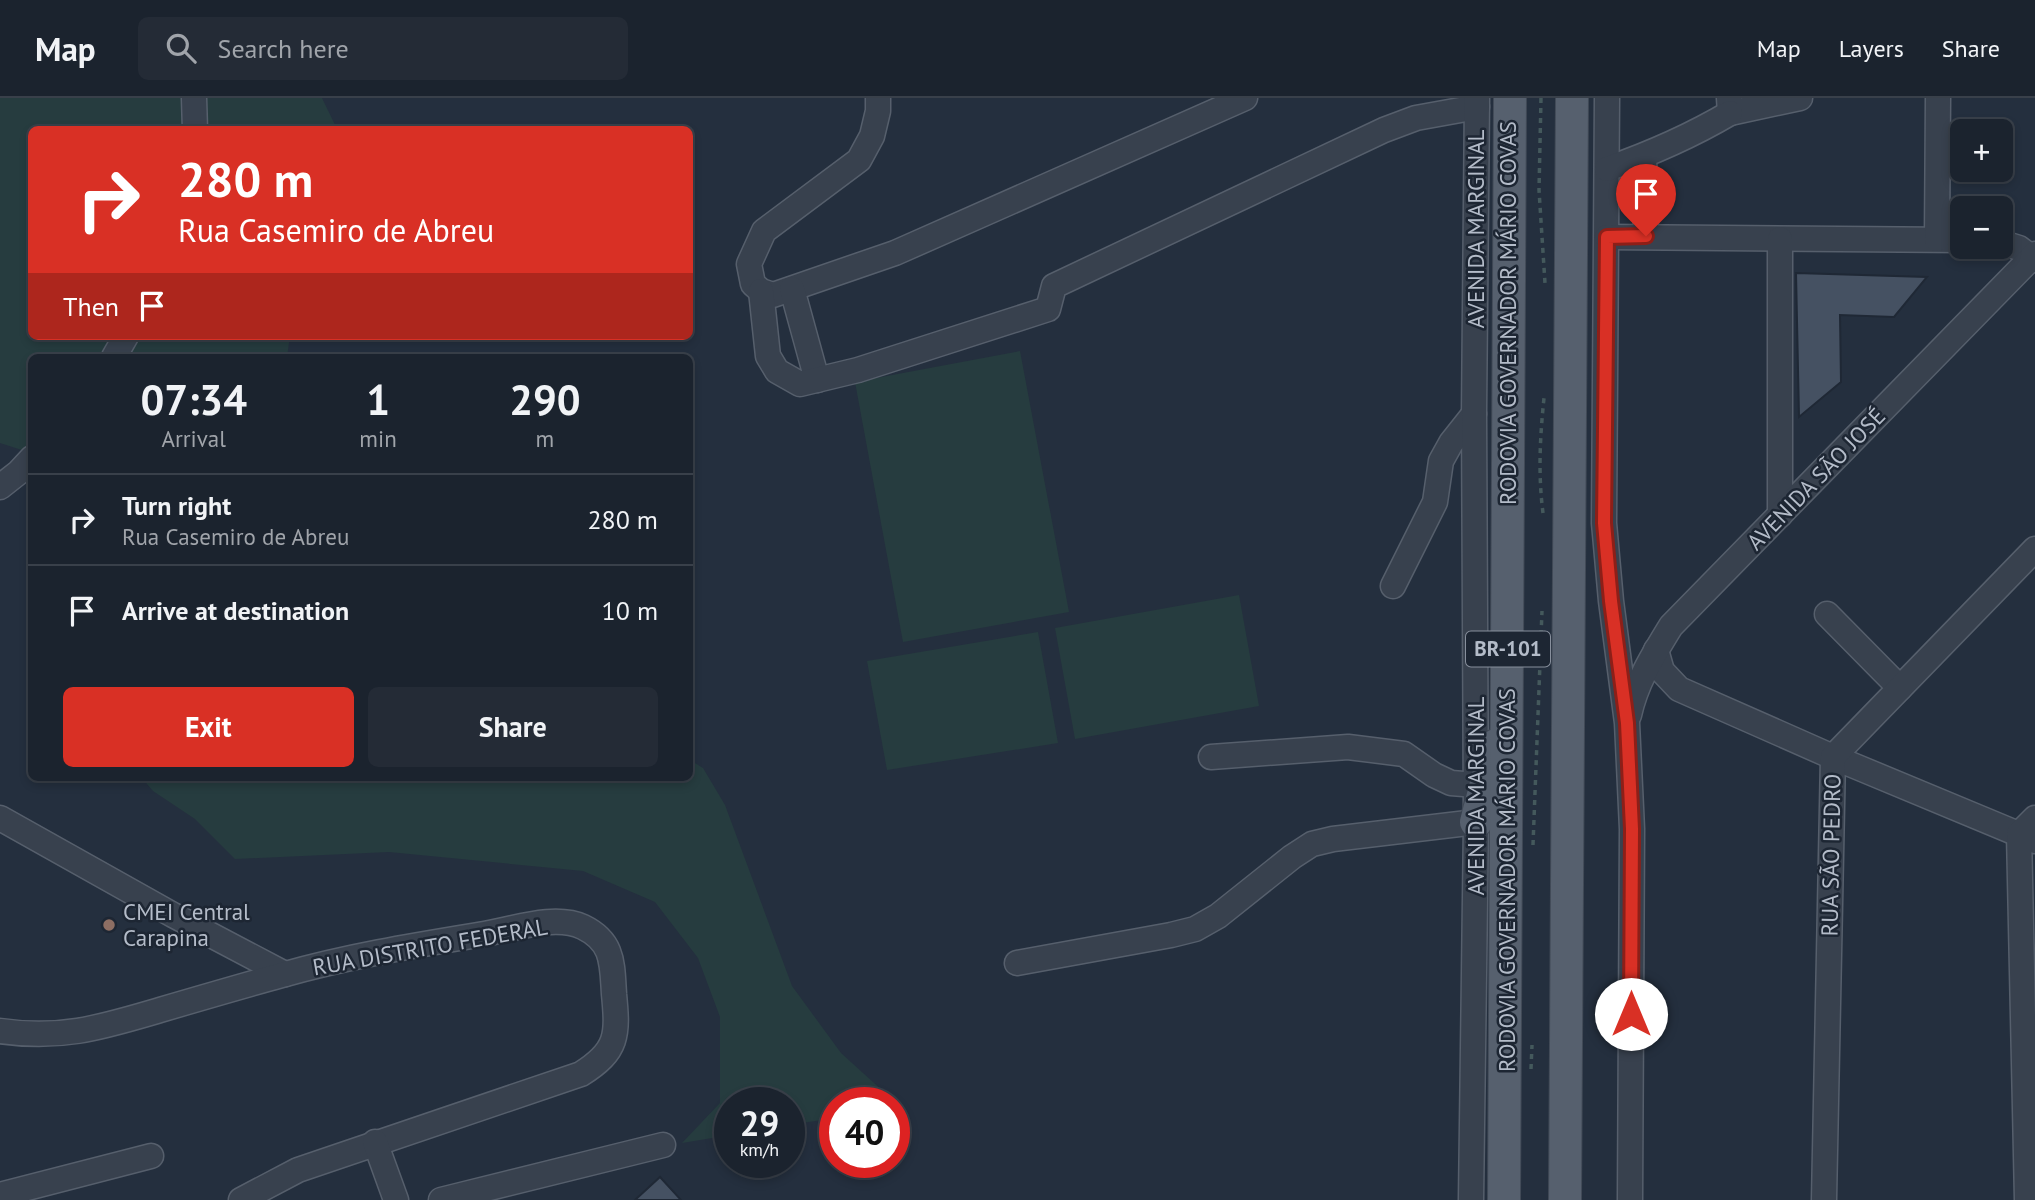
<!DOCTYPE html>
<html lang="en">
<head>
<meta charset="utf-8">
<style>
	body { margin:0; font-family:"PT Sans",sans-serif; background:#242b36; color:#f1f3f6; height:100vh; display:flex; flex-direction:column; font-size:26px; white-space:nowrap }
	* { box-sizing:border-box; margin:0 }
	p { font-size:23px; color:#a0a4aa }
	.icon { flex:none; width:38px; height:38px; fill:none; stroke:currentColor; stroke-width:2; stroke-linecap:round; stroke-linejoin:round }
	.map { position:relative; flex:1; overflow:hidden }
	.drawer { position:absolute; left:28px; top:256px; width:665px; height:427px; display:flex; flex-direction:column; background:#1b232e; border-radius:10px; box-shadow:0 4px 10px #0003,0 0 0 2px #39404a }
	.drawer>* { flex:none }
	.hud { position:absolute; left:28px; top:28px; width:665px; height:214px; border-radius:10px; box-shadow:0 4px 10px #0003,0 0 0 2px #39404a; background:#d93025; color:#fff; overflow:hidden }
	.buttons { position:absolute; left:1950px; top:21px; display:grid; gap:14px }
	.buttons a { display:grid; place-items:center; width:63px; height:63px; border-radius:10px; background:#1b232e; box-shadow:0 4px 10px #0003,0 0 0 2px #39404a; font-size:35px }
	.speed { position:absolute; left:714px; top:989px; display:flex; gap:14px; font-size:35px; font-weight:700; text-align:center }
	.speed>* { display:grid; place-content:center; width:91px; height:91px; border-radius:50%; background:#1b232e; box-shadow:0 4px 10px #0003,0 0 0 2px #39404a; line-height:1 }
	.speed small { font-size:18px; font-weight:400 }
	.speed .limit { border:10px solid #d22; background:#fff; color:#111 }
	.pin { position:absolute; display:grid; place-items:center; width:60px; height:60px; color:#fff; margin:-72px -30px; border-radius:50% 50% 50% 0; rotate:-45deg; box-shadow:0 0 7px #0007 }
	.pin .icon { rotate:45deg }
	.me { position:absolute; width:77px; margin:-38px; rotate:0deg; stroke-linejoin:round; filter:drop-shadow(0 0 5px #0008) }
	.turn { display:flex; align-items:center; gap:24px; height:147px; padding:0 35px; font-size:32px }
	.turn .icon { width:91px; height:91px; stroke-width:2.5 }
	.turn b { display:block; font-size:49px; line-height:60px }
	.then { display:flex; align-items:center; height:66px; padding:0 35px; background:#0003; gap:14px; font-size:26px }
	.eta { display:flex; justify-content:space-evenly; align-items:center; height:119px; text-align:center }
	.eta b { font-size:42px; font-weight:600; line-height:49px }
	.action { display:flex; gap:14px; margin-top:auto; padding:14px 35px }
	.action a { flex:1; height:80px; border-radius:10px; background:#d93025; color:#fff; font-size:28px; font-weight:600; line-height:80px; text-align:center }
	.action a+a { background:#242b36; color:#f1f3f6 }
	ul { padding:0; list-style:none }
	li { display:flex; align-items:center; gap:21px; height:91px; padding:0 35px; border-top:2px solid #39404a }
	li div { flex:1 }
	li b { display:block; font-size:26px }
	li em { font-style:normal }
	header { display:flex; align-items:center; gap:42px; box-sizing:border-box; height:98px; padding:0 35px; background:#1b232e; border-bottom:2px solid #39404a }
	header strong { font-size:33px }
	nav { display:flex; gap:38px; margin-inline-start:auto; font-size:24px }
	.search { width:490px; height:63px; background:#242b36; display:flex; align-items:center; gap:18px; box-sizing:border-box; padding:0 24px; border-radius:10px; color:#a0a4aa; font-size:26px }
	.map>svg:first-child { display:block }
	.green { fill:#263c3f }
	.building { fill:#455162; stroke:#1f2835; stroke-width:2 }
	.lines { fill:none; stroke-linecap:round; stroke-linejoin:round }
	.minor-casing { stroke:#565f6c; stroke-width:27 }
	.major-casing { stroke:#414a57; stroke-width:34 }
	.path { stroke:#44595c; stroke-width:3.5; stroke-dasharray:5 5; stroke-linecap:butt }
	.minor { stroke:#38414e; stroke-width:24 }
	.major { stroke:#56606e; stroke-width:32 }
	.route-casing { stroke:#8d1f18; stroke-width:18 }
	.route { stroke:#d93025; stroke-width:12 }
	.education-dot { fill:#8d6e63; stroke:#1d2633; stroke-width:2.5 }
	.labels { text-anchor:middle; stroke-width:5; stroke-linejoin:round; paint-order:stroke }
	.shield { fill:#1d2633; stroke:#878f9c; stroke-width:2 }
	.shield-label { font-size:21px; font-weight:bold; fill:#b4bcc9 }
	.street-label { font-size:23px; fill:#b4bcc9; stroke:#1d2633 }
	.poi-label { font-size:23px; fill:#b4bcc9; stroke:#1d2633; text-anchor:start }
</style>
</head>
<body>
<header>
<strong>Map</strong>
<div class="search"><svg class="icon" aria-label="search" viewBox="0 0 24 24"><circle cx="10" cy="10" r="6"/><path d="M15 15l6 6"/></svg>Search here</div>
<nav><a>Map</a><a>Layers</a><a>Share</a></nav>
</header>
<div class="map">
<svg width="2035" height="1102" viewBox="0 0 2035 1102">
	<rect width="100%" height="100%" fill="#242f3e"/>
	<g class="green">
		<polygon points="0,0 322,0 337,31 32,32 32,238 290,238 287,259 32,259 31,355 0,345"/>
		<polygon points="1020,253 1069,514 903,544 855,284"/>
		<polygon points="1239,497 1259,608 1075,641 1055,530"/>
		<polygon points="1038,534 1058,645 887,672 867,563"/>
		<polygon points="690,662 703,670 725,707 792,888 841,955 896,1005 898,1010 894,1010 894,1004 835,1004 835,1020 789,1027 789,1004 730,1004 730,1037 682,1045 720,1005 720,919 698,860 655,804 583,773 389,754 235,761 195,721 153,693 141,679 690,679"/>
	</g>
	<g class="building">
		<polygon points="1796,175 1927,179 1894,219 1840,217 1841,284 1799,319"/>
		<polygon points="660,1079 681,1102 635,1102"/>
	</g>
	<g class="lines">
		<defs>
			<g id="minor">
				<polyline points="194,0 195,32"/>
				<polyline points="878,0 878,13 872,38 859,62 764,133 749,166 753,186 761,193 773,197 895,155 1245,0"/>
				<polyline points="1607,0 1604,425 1611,503 1627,625 1632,731 1630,1102"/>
				<polyline points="1729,0 1730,15 1800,0"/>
				<polyline points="1644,58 1646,138"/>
				<path d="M1607,71C1650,56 1691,38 1730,15"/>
				<polyline points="1607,139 1962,142"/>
				<polyline points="1780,141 1780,417"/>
				<polyline points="1937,141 1938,0"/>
				<polyline points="2000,144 2019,150 2035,162"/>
				<polyline points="792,191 817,282"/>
				<polyline points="761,193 768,258 777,273 800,286 858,272 1048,211 1054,188 1384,32 1416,20 1477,9"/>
				<polyline points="114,259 126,238"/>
				<polyline points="0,389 19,374 32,360"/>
				<polyline points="1393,488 1435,404 1441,363 1451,345 1474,316"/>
				<polyline points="1827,516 1900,590"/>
				<polyline points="1656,552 1662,573 1679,591 1833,659 2035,743"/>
				<path d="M1629,617C1636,584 1654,556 1671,528L2035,156"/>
				<polyline points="1211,659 1348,649 1404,656 1434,677 1451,685 1476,687"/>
				<polyline points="0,720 173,817 285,876"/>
				<polyline points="1017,865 1171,837 1195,831 1218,818 1292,759 1312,746 1333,741 1476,724"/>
				<path d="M0,933C62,942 102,929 160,912C201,900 242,888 282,877C348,858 417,847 484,836C514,831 555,816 583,829C614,844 612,866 614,896C618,937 618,953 581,976L298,1072L241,1102"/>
				<polyline points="375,1044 396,1102"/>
				<polyline points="0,1097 151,1058"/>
				<polyline points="441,1102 663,1047"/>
				<polyline points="1471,1102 1476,724 1474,316 1477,0"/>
				<polyline points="1824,1102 1833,659 2035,451"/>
				<polyline points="2027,1102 2019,736 2035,720"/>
			</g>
			<g id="major">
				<polyline points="1476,724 1496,647"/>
				<polyline points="1504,1102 1510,0"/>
				<polyline points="1565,1102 1572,0"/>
			</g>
		</defs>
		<use href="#minor" class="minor-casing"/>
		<use href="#major" class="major-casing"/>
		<g class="path">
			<polyline points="1541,0 1539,92 1545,185"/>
			<path d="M1543,415C1538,376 1540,339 1544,300"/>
			<polyline points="1533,747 1542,513"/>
			<polyline points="1531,971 1532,947"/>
		</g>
		<use href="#minor" class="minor"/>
		<use href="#major" class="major"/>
	</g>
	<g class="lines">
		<defs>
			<polyline id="route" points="1631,916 1632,731 1627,625 1611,503 1604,425 1607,139 1646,138"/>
		</defs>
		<use href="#route" class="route-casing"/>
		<use href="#route" class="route"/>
	</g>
	<circle class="education-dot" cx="109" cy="827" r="7"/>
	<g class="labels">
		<rect class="shield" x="1466" y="533.5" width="84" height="35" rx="5"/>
		<g class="shield-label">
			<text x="1508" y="558">BR-101</text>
		</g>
		<g class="street-label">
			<text transform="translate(1476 131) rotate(-90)" y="8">AVENIDA MARGINAL</text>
			<text transform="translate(1508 215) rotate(-90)" y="8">RODOVIA GOVERNADOR MÁRIO COVAS</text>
			<text transform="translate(1816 381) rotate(-46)" y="8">AVENIDA SÃO JOSÉ</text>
			<text transform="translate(1476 698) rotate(-90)" y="8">AVENIDA MARGINAL</text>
			<text transform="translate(1831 757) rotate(-89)" y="8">RUA SÃO PEDRO</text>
			<text transform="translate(1507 782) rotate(-90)" y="8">RODOVIA GOVERNADOR MÁRIO COVAS</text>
			<text transform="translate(430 849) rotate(-10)" y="8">RUA DISTRITO FEDERAL</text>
		</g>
		<g class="poi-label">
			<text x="123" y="822">CMEI Central<tspan x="123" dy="26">Carapina</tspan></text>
		</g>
	</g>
</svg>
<div class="buttons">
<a>+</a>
<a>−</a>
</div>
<div class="speed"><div>29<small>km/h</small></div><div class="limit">40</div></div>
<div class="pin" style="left:1646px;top:138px;background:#d93025"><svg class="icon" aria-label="arrive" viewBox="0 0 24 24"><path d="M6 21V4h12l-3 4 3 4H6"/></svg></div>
<svg class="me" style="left:1631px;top:916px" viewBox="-20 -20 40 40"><circle r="19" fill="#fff"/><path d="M0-13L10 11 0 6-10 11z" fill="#d93025"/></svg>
<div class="hud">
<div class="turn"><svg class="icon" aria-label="right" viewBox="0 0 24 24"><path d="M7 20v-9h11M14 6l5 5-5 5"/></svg><div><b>280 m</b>Rua Casemiro de Abreu</div></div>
<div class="then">Then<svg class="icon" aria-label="arrive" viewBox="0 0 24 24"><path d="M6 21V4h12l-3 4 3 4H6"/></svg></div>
</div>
<section class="drawer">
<div class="eta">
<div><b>07:34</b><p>Arrival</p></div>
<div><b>1</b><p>min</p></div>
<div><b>290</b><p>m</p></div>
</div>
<ul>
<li><svg class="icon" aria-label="right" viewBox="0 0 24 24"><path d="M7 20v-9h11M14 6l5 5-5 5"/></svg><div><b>Turn right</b><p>Rua Casemiro de Abreu</p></div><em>280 m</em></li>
<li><svg class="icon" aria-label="arrive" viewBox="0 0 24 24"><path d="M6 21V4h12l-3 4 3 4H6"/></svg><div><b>Arrive at destination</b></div><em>10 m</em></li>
</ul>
<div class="action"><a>Exit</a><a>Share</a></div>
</section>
</div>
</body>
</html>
